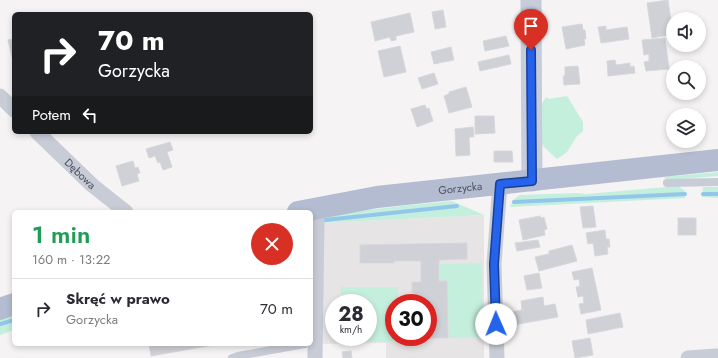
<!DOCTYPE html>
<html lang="pl">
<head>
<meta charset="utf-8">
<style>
	body { margin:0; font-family:Jost,sans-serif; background:#f7f7f7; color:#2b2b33; height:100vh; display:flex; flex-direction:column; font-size:15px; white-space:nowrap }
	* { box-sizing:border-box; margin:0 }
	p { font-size:13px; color:#7c7c81 }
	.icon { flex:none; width:22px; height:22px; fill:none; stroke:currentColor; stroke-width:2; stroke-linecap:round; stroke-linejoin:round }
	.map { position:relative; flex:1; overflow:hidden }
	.details { position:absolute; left:12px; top:210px; width:301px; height:136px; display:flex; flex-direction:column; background:#fff; border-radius:6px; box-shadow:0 2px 6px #0003 }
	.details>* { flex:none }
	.guide { position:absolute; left:12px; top:12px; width:301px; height:122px; border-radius:6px; box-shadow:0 2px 6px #0003; background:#202124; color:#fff; overflow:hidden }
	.fabs { position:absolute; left:666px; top:12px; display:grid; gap:8px }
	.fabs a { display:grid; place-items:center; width:40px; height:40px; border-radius:50%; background:#fff; box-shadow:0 2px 6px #0003; font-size:20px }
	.speed { position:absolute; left:325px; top:294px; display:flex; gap:8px; font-size:20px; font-weight:700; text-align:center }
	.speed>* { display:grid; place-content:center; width:52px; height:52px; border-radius:50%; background:#fff; box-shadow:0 2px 6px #0003; line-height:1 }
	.speed small { font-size:10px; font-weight:400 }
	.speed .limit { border:6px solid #d22; background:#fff; color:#111 }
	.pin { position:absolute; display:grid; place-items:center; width:34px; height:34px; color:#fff; margin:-41px -17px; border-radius:50% 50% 50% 0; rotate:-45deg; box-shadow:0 0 4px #0007 }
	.pin .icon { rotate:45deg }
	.me { position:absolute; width:44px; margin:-22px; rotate:359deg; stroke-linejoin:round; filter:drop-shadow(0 0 3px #0008) }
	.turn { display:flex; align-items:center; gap:14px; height:84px; padding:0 20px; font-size:18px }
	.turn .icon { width:52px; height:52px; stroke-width:2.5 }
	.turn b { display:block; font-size:28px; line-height:34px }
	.then { display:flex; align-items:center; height:38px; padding:0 20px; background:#0003; gap:8px; font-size:15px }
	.round { display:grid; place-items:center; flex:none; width:42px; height:42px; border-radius:21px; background:#f7f7f7 }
	.headline { display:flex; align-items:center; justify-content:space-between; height:68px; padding:0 20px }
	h1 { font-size:24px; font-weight:600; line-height:30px; color:#1e9e55 }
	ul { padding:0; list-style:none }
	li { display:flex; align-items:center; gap:12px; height:60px; padding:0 20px; border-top:1px solid #e1e1e2 }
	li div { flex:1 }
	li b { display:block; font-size:15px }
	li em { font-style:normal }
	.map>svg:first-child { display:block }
	.education { fill:#e6e4e5; fill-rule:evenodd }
	.green { fill:#c4efdd }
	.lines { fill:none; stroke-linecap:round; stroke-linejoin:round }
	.stream { stroke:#92c7eb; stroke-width:4 }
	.building { fill:#cfd1d6; stroke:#d7d7dd }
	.lane { stroke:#c7ccd6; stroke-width:8 }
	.street { stroke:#c7ccd6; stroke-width:15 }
	.secondary { stroke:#c6ccda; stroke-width:21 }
	.primary { stroke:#b3bcd0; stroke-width:22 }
	.route-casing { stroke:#184099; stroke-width:10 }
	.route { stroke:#2563eb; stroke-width:7 }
	.labels { text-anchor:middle; stroke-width:4; stroke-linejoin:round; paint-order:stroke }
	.street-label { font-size:11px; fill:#4a5160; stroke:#fff }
</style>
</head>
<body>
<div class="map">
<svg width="718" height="358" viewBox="0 0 718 358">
	<rect width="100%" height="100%" fill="#f5f3f3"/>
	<path class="education" d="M484,215V358H386V343L320,344L322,223ZM334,303H368V337H334ZM394,303H428V337H394Z"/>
	<g class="green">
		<polygon points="567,96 583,122 583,131 577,136 567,152 557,159 544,147 539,137 542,104 546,97 549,99"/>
		<polygon points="718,172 718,176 667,180 664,177"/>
		<polygon points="678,186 685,191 685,198 510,207 513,200 520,195 577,193 586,194"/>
		<polygon points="703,187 718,187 718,198 702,197"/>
		<polygon points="452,201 484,215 322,223 323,218 326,215 410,205"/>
		<polygon points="482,263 483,337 449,338 447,281 440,280 440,264"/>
		<polygon points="341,287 398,287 398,303 394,303 394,337 399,337 399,341 342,342 342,337 368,337 368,303 341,303"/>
		<polygon points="14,315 14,330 0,335 0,319"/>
	</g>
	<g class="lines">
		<g class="stream">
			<polyline points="703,194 718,194"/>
			<polyline points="514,202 685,194"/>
			<polyline points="325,220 457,206"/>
			<polyline points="0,324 14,320"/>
		</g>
	</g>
	<g class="building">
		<polygon points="668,0 673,34 652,38 647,3"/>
		<polygon points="443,10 446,27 435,29 432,12"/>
		<polygon points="410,13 414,32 396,36 396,40 391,41 390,37 375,41 371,22"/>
		<polygon points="582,24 583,30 585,30 586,39 584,39 585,45 566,49 562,27"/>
		<polygon points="606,26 606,30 627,27 629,39 601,43 598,27"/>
		<polygon points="506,36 509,46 485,51 483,41"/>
		<polygon points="665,38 669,69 646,71 644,62 649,61 649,54 644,55 642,40"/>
		<polygon points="14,39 14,60 13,61 8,40"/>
		<polygon points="400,46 406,72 384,77 378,51"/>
		<polygon points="451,47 454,60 434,64 431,52"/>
		<polygon points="509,55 511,64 480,71 478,62"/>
		<polygon points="615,60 616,65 630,63 630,67 634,66 635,73 608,76 607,61"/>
		<polygon points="578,66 580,84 564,85 563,76 565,76 565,67"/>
		<polygon points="434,73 438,84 422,89 418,78"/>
		<polygon points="466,87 472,107 449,113 444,96 449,94 449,92"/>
		<polygon points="425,105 427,109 429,108 433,121 417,127 411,109"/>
		<polygon points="475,116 494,116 495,133 475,134"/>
		<polygon points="473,127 474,137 469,137 470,155 456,156 455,129"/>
		<polygon points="170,142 173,150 167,152 172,167 163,170 160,162 158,163 155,156 149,158 146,149"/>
		<polygon points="494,151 512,151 513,162 494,162"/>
		<polygon points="133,161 135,168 138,167 140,173 137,174 139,181 122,186 116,166"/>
		<polygon points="593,206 596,227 583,228 580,207"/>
		<polygon points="540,216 541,218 544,217 547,229 544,230 545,235 523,240 519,220"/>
		<rect x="678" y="218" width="18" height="17"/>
		<polygon points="605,230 606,239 609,239 610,247 607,247 608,254 595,256 593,243 588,244 586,233"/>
		<polygon points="538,240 540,247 517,251 515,243"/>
		<polygon points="467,243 467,259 439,260 439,281 447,281 448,338 416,338 416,337 428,337 428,303 415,303 415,293 412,293 412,282 421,282 421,261 394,261 394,263 360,263 360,245"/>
		<polygon points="572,245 577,261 539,271 535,257 549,254 549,251"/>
		<polygon points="592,268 601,310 581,314 579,304 584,303 583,296 578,297 576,287 580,286 579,279 574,280 572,272"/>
		<polygon points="539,273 542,288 527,290 524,276"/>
		<polygon points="543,297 544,306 555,304 558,317 513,325 511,312 522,310 521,301"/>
		<polygon points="620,313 623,327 588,334 586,320"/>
		<polygon points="590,338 593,355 575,358 572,341"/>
		<polygon points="149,344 219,344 151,356"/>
		<polygon points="351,351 352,358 343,358 342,352"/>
	</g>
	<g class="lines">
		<g class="lane">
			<polyline points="667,183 718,182"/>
			<polyline points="232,358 238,356 305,344"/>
		</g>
		<g class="street">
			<polyline points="0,96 14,110"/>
			<path id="s1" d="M37,132L92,185L126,212"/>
			<polyline points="315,358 317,219 315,208"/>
			<polyline points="497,358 494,264 500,184"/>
			<polyline points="688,358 716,356"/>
		</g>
		<polyline class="secondary" points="531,0 532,181"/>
		<g class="primary">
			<path id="s2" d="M298,212L377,197L718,160"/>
			<polyline points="0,309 14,304"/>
		</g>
	</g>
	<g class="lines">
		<defs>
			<polyline id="route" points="496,324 494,264 500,184 532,181 531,50"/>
		</defs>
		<use href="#route" class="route-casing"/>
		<use href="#route" class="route"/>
	</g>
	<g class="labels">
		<g class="street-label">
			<text dy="4" stroke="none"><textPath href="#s1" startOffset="60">Dębowa</textPath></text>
			<text dy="4" stroke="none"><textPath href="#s2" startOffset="164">Gorzycka</textPath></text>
		</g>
	</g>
</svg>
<div class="fabs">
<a><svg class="icon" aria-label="sound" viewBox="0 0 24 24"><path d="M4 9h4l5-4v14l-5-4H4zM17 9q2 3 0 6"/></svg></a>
<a><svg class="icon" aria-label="search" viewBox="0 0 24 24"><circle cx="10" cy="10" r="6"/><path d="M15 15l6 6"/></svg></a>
<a><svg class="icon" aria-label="layers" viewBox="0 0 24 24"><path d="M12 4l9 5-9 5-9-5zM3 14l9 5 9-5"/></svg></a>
</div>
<div class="speed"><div>28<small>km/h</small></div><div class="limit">30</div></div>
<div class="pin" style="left:531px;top:50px;background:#d93025"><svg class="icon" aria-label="arrive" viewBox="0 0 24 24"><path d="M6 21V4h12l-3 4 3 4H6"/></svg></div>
<svg class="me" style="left:496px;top:324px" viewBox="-20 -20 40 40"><circle r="19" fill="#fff"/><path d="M0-13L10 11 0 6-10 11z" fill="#2563eb"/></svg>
<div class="guide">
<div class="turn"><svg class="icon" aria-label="right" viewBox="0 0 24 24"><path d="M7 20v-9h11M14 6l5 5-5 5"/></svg><div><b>70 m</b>Gorzycka</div></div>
<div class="then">Potem<svg class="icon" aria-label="left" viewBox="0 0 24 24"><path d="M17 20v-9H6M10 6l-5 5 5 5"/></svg></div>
</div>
<section class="details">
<div class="headline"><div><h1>1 min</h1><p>160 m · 13:22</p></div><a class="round" style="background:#d93025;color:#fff"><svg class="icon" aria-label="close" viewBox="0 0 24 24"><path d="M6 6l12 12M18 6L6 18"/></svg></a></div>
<ul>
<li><svg class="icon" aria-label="right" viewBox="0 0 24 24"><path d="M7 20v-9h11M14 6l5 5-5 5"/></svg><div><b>Skręć w prawo</b><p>Gorzycka</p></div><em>70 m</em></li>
</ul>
</section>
</div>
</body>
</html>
